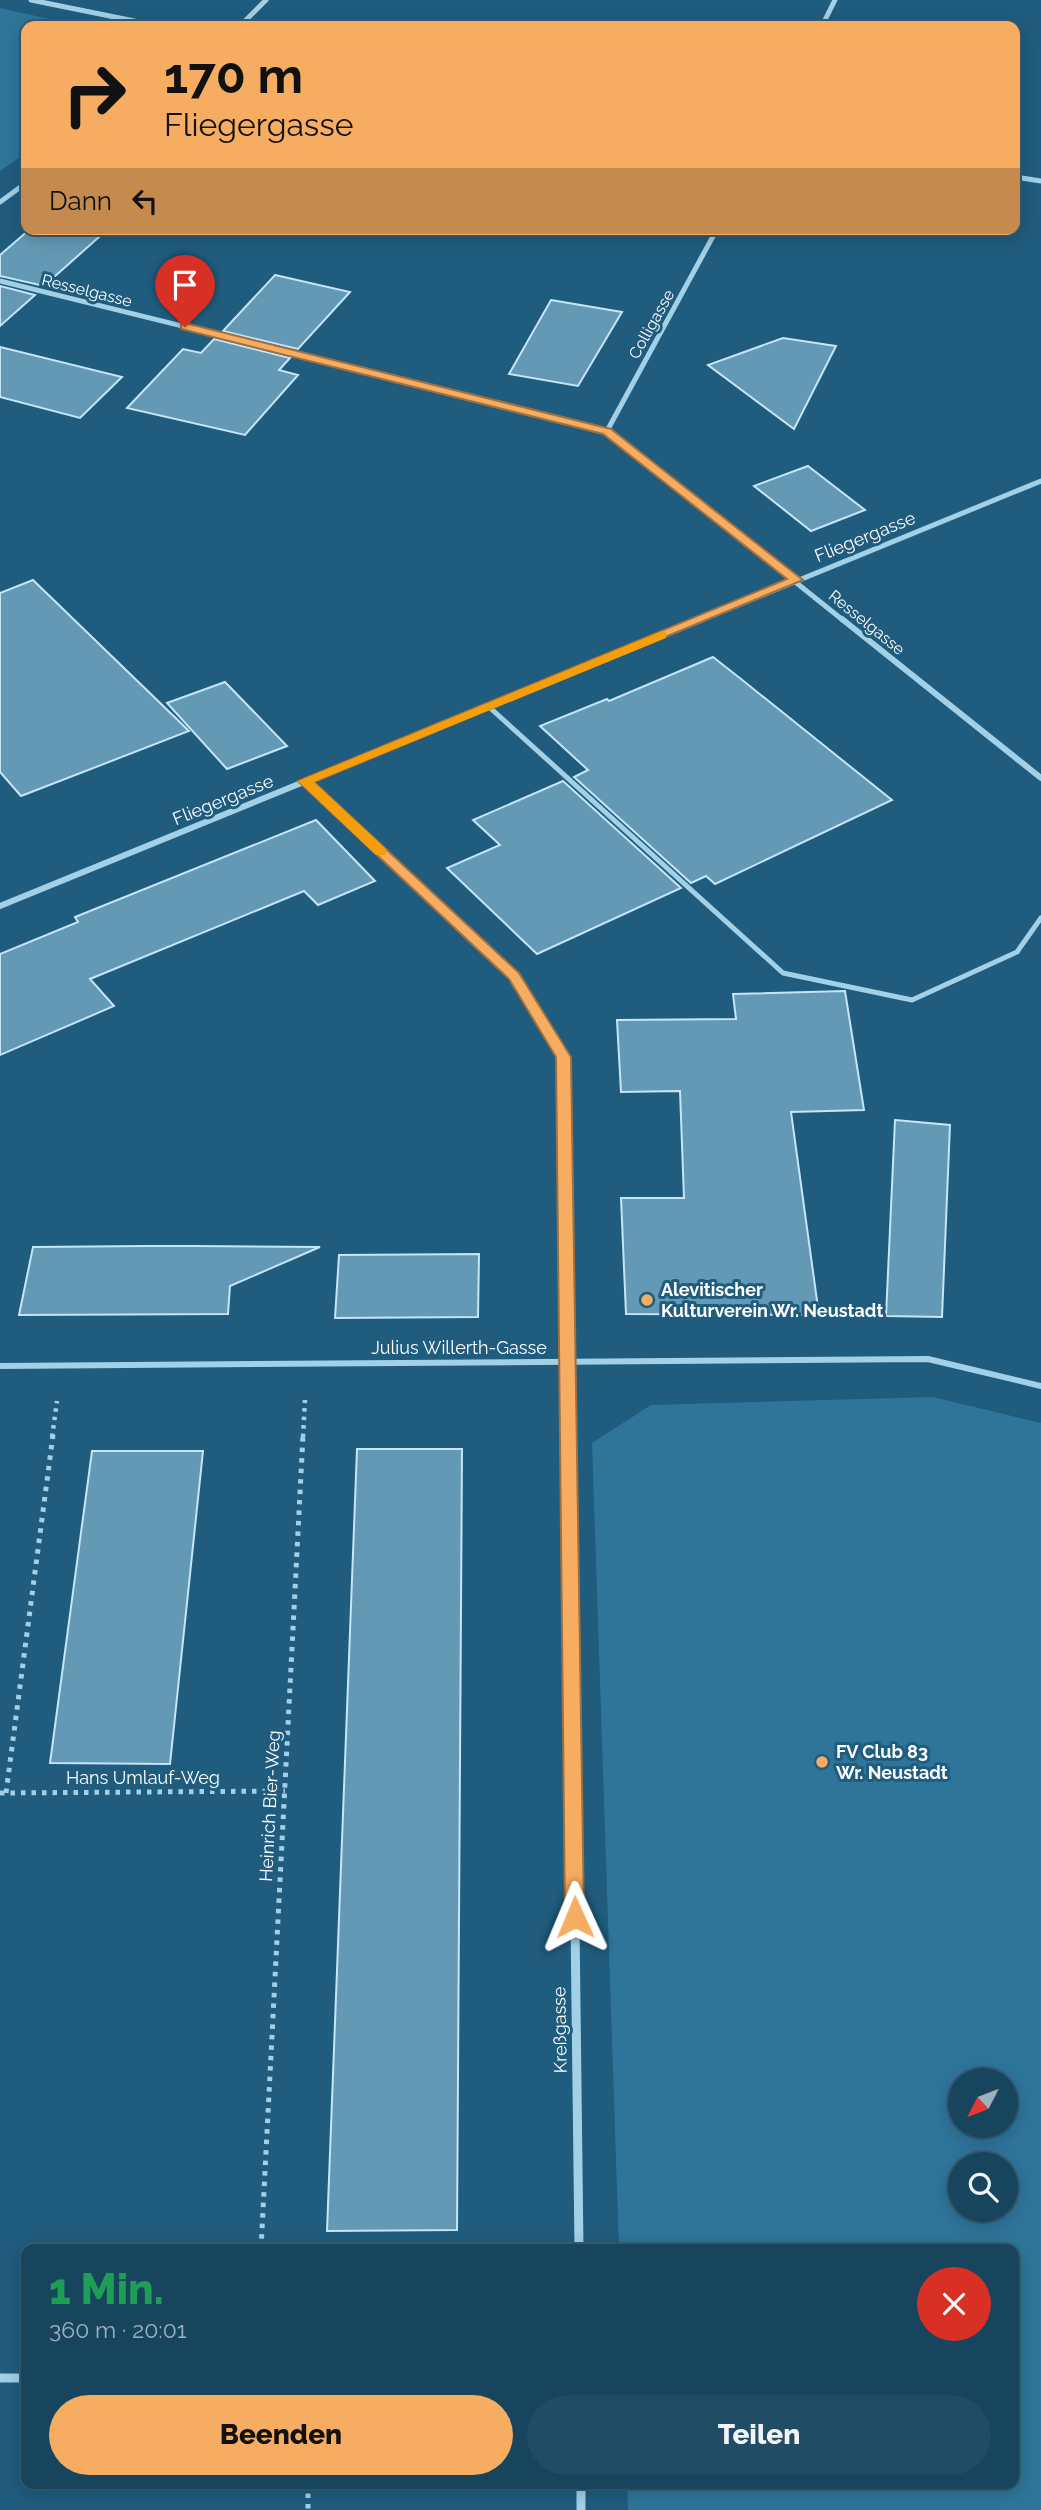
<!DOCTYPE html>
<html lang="de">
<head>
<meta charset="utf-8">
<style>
	body { margin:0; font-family:Raleway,sans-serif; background:#204c64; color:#f1f3f6; height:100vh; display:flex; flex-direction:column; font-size:26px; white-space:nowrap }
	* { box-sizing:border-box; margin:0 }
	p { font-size:23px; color:#9eb1bc }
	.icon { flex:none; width:38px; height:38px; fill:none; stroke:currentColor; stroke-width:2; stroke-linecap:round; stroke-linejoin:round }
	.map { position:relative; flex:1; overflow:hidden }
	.sheet { position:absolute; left:21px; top:2244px; width:998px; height:245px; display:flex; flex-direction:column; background:#17455e; border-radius:14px; box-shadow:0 4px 18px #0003,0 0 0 2px #365d73 }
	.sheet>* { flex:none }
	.guide { position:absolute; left:21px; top:21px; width:999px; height:214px; border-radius:14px; box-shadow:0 4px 18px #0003,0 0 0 2px #365d73; background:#f6ad62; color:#111; overflow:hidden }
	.needle { width:46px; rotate:228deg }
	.tools { position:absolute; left:948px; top:2068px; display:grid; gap:14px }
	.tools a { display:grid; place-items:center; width:70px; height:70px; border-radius:50%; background:#17455e; box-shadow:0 4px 18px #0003,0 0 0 2px #365d73; font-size:35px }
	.pin { position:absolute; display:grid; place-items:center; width:60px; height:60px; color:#fff; margin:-72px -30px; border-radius:50% 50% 50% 0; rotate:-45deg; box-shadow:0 0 7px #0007 }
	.pin .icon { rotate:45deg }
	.me { position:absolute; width:77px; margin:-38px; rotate:359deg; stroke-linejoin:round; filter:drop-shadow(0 0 5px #0008) }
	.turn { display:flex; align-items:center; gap:24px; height:147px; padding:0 28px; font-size:32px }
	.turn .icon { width:91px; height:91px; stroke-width:2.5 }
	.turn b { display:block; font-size:49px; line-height:60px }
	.then { display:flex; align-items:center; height:66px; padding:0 28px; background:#0003; gap:14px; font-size:26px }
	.round { display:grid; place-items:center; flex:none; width:74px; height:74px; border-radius:37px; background:#204c64 }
	.overview { display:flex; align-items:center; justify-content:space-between; height:119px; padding:0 28px }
	h1 { font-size:42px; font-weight:800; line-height:52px; color:#1e9e55 }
	.cta { display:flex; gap:14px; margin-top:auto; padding:14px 28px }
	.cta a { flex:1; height:80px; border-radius:42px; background:#f6ad62; color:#111; font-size:28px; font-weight:800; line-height:80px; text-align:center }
	.cta a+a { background:#204c64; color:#f1f3f6 }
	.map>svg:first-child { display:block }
	.green { fill:#2f759a; fill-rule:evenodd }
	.building { fill:#6499b5; stroke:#c6e5f6; stroke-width:2 }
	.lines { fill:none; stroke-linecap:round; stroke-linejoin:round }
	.path-far1 { stroke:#a2d0e7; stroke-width:4.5; stroke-dasharray:3.5 5; stroke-linecap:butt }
	.path { stroke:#a2d0e7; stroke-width:5; stroke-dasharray:4.5 6; stroke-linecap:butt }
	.service { stroke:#a2d0e7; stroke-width:5 }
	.minor-far2 { stroke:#a2d0e7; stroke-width:5 }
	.minor-far1 { stroke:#a2d0e7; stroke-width:6 }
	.minor { stroke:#a2d0e7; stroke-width:9 }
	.route { fill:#f6ad62; stroke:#a07040; stroke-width:2 }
	.slow { fill:#f59e0b }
	.poi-dot { fill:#f6ad62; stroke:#1f5c7e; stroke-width:2.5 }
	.labels { text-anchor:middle; stroke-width:6; stroke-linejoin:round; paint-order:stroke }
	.far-street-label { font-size:16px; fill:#fff; stroke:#1f5c7e }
	.street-label { font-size:18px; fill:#fff; stroke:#1f5c7e }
	.poi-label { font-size:18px; font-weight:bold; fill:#fff; stroke:#1f5c7e; text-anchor:start }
</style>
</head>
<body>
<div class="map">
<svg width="1041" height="2510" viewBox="0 0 1041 2510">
	<rect width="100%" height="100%" fill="#1f5c7e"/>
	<g class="green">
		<polygon points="0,8 81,26 26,26 26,153 0,171"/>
		<path d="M933,1397L1041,1423V2510H628L627,2483H1013V2249H619L592,1443L651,1405ZM961,2081H1006V2126H961ZM961,2165H1006V2210H961Z"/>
	</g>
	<g class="building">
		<polygon points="30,229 108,229 44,286 0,276 0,255"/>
		<polygon points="275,275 350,292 298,349 223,331"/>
		<polygon points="0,286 35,295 0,326"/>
		<polygon points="551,300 622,312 578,386 509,374"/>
		<polygon points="783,338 836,346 794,429 708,365"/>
		<polygon points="214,339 290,358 279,370 298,375 245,435 127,408 183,349 201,353"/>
		<polygon points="0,347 122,377 80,418 0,397"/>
		<polygon points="808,466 865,510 811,531 754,486"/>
		<polygon points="33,580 189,731 21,796 0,772 0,593"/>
		<polygon points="713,657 741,679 892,800 715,884 706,876 691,883 574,777 588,770 540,726 607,699 609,701"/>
		<polygon points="225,682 287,746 227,769 167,703"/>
		<polygon points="563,781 681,888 537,954 447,868 500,845 473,820"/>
		<polygon points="316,820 375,881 318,905 304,891 90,979 114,1006 0,1055 0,954 78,922 75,917"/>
		<polygon points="845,991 864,1110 791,1112 819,1315 626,1314 621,1198 684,1198 680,1091 621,1092 617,1020 736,1019 733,994"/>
		<polygon points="895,1120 950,1125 942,1317 886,1316"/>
		<polygon points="143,1246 194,1246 320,1247 230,1286 228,1314 19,1315 33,1247"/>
		<polygon points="479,1254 478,1317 335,1318 339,1255"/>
		<polygon points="357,1449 462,1449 457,2230 327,2231"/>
		<polygon points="92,1451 203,1451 170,1764 50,1763"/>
	</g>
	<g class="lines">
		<g class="path-far1">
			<polyline points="52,1437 57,1401"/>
			<polyline points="303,1437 305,1400"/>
		</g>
		<g class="path">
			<polyline points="0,1793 285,1791"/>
			<polyline points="6,1793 53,1435"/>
			<polyline points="261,2249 303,1435"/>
			<polyline points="308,2483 308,2510"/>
		</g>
		<polyline class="service" points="488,706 783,973 912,1000 1017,952 1041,918"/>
		<g class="minor-far2">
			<polyline points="31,0 159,26"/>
			<polyline points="240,26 266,0"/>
			<polyline points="822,26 835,0"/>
			<polyline points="1015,177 1041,181"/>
			<polyline points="0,202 26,183"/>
			<polyline points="0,281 607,431 844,621"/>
			<polyline points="607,431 717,229"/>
			<polyline points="699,621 1041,481"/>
		</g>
		<g class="minor-far1">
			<polyline points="842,619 1041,778"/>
			<polyline points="305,781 514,976 564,1057 569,1437"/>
			<polyline points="0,906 703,619"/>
			<polyline points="0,1366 928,1359 1041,1386"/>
		</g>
		<g class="minor">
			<polyline points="569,1435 579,2249"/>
			<polyline points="0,2378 26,2378"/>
			<polyline points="581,2483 581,2510"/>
		</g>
	</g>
	<polygon class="route" points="185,323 611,429 803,580 314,782 519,973 571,1057 584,1917 581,1923 575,1925 568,1923 565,1917 556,1057 509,979 298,781 787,579 603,434 181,329 181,324"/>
	<polygon class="slow" points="662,631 666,632 666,638 314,782 386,849 386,855 376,855 298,781"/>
	<g class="poi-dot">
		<circle cx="647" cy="1300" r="7"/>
		<circle cx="822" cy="1762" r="7"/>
	</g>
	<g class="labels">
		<g class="far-street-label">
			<text transform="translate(87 290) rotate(14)" y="6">Resselgasse</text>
			<text transform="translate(651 324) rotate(-61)" y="6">Colligasse</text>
			<text transform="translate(867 622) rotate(39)" y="6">Resselgasse</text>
		</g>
		<g class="street-label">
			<text transform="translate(865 537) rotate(-22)" y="6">Fliegergasse</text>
			<text transform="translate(223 800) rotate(-22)" y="6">Fliegergasse</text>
			<text x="459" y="1354">Julius Willerth-Gasse</text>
			<text x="143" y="1784">Hans Umlauf-Weg</text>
			<text transform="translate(270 1806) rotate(-87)" y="6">Heinrich Bier-Weg</text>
			<text transform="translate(560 2030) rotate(-91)" y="6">Kreßgasse</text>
		</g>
		<g class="poi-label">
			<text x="661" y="1296">Alevitischer<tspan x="661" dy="21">Kulturverein Wr. Neustadt</tspan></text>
			<text x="836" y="1758">FV Club 83<tspan x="836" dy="21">Wr. Neustadt</tspan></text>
		</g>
	</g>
</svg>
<div class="tools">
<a><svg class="needle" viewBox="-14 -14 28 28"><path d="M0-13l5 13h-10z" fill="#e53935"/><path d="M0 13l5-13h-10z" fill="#9eb1bc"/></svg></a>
<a><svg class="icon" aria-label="search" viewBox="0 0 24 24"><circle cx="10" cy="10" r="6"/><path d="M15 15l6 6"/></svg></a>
</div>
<div class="pin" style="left:185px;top:327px;background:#d93025"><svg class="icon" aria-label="arrive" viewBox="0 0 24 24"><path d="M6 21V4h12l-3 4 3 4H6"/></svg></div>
<svg class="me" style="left:575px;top:1917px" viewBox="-20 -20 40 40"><path d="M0-17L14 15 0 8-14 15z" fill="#f6ad62" stroke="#fff" stroke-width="4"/></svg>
<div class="guide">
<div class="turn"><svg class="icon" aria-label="right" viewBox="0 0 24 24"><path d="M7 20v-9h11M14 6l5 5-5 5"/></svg><div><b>170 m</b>Fliegergasse</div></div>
<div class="then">Dann<svg class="icon" aria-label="left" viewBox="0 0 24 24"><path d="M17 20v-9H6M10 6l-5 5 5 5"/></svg></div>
</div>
<section class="sheet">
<div class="overview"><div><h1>1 Min.</h1><p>360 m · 20:01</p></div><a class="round" style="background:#d93025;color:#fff"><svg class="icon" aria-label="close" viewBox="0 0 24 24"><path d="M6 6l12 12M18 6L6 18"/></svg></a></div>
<div class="cta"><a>Beenden</a><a>Teilen</a></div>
</section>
</div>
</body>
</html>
